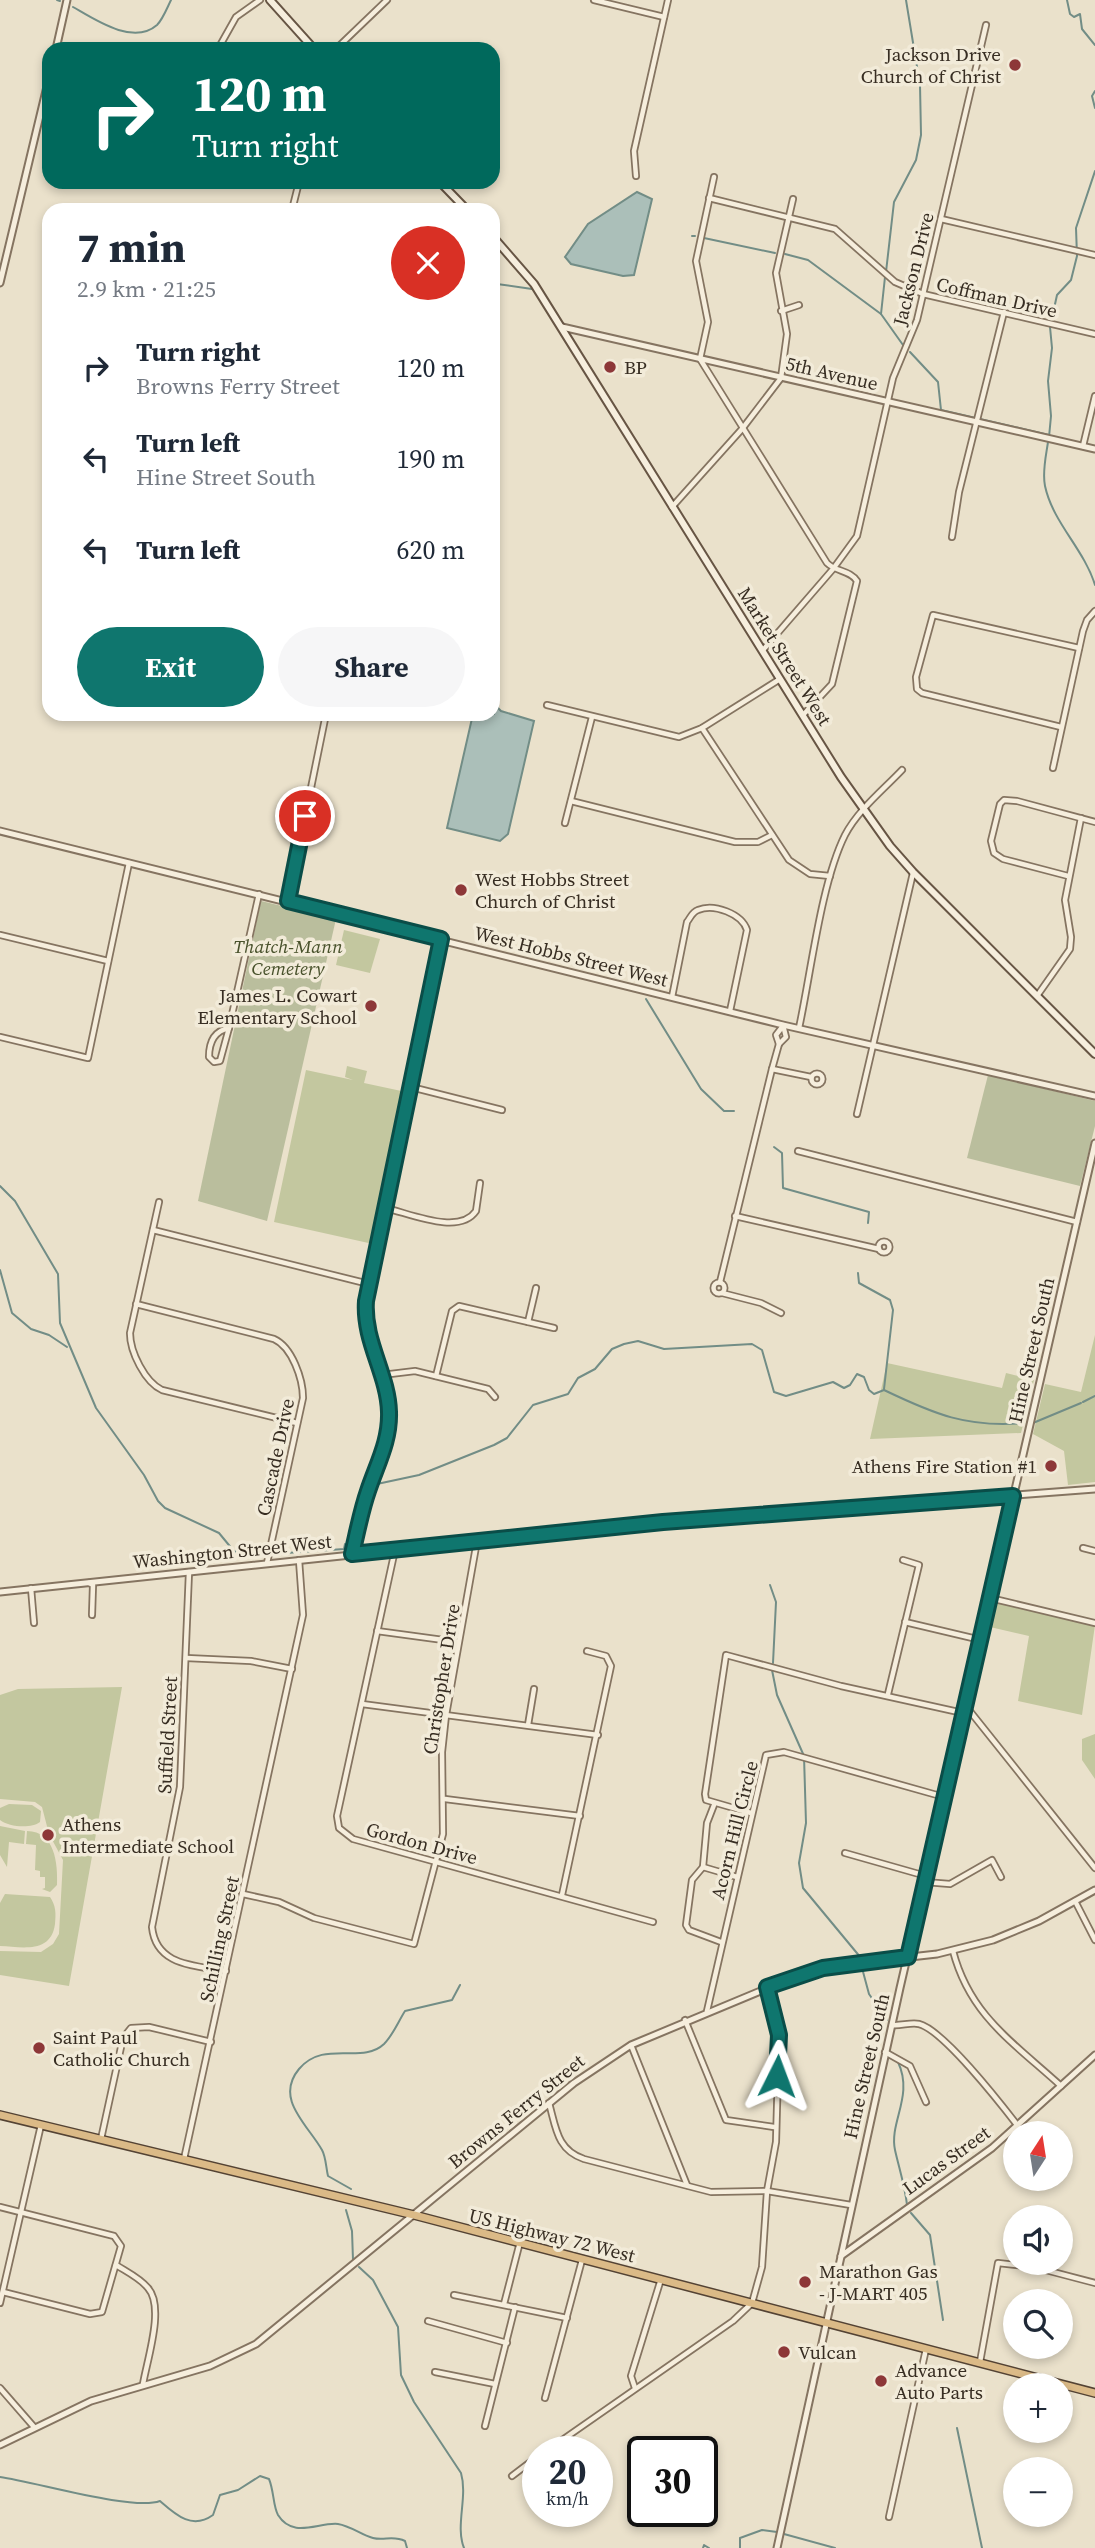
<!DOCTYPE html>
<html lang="en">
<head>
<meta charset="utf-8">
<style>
	body { margin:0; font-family:"Source Serif 4",serif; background:#f6f6f7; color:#1f2937; height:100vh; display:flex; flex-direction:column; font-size:26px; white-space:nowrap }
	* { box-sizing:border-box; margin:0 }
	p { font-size:23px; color:#747a83 }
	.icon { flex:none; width:38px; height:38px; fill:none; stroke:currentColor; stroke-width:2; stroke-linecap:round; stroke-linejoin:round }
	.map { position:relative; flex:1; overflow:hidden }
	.details { position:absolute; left:42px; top:203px; width:458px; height:518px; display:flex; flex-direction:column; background:#fff; border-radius:21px; box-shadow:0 4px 10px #0003 }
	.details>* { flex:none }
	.hud { position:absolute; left:42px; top:42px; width:458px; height:147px; border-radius:21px; box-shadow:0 4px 10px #0003; background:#00695c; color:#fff; overflow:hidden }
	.needle { width:46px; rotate:12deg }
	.fabs { position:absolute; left:1003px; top:2121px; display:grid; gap:14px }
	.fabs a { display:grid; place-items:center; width:70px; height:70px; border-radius:50%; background:#fff; box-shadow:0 4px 10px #0003; font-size:35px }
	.speed { position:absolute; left:522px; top:2436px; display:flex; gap:14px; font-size:35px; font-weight:700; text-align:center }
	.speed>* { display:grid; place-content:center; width:91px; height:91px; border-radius:50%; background:#fff; box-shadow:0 4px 10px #0003; line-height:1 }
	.speed small { font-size:18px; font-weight:400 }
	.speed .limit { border:4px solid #111; border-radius:10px; background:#fff; color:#111 }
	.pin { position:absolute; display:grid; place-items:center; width:60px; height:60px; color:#fff; margin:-30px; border:4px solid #fff; border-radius:50%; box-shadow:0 2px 7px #0007 }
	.me { position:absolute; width:77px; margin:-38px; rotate:3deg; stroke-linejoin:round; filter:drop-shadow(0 0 5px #0008) }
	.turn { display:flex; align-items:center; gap:24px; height:147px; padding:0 35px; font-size:32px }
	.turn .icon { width:91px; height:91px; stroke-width:2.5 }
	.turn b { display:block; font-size:49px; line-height:60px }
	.round { display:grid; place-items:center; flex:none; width:74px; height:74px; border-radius:37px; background:#f6f6f7 }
	.summary { display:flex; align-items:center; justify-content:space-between; height:119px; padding:0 35px }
	h1 { font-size:42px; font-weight:700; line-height:52px }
	.action { display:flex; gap:14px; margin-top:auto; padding:14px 35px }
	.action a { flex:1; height:80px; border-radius:42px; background:#0f766e; color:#fff; font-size:28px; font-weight:700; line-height:80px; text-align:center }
	.action a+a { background:#f6f6f7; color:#1f2937 }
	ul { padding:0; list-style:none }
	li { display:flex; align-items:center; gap:21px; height:91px; padding:0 35px }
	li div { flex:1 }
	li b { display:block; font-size:26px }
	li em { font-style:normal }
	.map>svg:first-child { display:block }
	.green { fill:#c3c79f }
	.cemetery { fill:#babe9d }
	.water { fill:#abbfb9; stroke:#728d86; stroke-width:2 }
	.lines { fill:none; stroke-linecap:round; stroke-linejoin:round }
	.stream { stroke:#728d86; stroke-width:2 }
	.minor-casing { stroke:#857461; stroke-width:8 }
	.tertiary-casing { stroke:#857461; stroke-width:9 }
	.secondary-casing { stroke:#675544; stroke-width:10 }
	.trunk-casing { stroke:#544334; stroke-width:10 }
	.minor { stroke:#f6eedd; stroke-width:4.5 }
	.tertiary { stroke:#f6eedd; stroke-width:5 }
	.secondary { stroke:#f6eedd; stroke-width:6 }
	.trunk { stroke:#dbba87; stroke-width:7 }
	.route-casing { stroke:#0a4d48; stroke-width:18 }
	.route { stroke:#0f766e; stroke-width:12 }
	.poi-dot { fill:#8d3738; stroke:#f2ebd9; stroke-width:2.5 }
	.labels { text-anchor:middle; stroke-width:7; stroke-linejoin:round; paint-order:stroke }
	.poi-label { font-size:19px; fill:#372d22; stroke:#f2ebd9; text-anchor:start }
	.street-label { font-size:19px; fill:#372d22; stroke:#f2ebd9 }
	.park-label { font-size:19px; font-style:italic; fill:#48512b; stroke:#f2ebd9 }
</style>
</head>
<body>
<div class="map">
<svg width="1095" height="2548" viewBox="0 0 1095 2548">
	<rect width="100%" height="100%" fill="#eae1cb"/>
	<g class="green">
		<polygon points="344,930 380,939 370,973 336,965"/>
		<polygon points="347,1066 367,1071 364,1083 406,1092 373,1244 274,1222 306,1070 353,1080 345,1077"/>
		<polygon points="1095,1335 1095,1482 1068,1485 1064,1451 1033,1434 1045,1384 1081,1392"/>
		<polygon points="887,1363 1002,1388 1006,1373 1034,1380 1021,1433 870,1439"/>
		<polygon points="996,1601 1095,1625 1082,1715 1018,1701 1029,1636 990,1627"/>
		<polygon points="122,1687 69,1986 0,1975 0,1951 41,1952 53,1944 59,1934 63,1860 49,1834 42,1807 35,1802 0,1799 0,1695 18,1689"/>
		<polygon points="1095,1734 1095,1779 1082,1760 1082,1739"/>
		<path d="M9,1804L32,1805L41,1811L40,1822C31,1829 9,1827 0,1820V1808Z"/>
		<polygon points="0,1826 25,1831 24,1844 9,1842 7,1867 0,1855"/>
		<path d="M27,1831C55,1831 58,1864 57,1885L50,1892L42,1889L45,1888V1877H40V1871L35,1870L36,1845L26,1844Z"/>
		<path d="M5,1894L50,1897C56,1906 56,1913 55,1924C51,1954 22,1947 0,1946V1903Z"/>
	</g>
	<g class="cemetery">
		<polygon points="261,901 336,919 267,1221 198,1201"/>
		<polygon points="988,1075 1095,1101 1095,1126 1080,1186 967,1158"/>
	</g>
	<g class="water">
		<polygon points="637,192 652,199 634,275 623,276 571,264 565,257 588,224"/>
		<polygon points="494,704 501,711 534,721 508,834 500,841 447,828 473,714 494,714"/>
	</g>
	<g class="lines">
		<g class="stream">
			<polyline points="57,0 60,1"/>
			<polyline points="1067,0 1070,14 1074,17 1080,14 1082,29 1095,45"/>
			<path d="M73,7C94,19 133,46 157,25C163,19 167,8 171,0"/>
			<polyline points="1095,91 1092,96 1095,108"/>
			<polyline points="692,236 695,236"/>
			<polyline points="704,238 775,253"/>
			<polyline points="785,254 808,260 881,314 903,345"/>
			<polyline points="886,272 894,202 916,160 921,135 920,85 906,0"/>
			<polyline points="494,288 497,284 532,289"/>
			<polyline points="881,314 885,277"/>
			<polyline points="910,352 938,382 941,410 1049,435"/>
			<polyline points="1049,437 1051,416 1048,381 1052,348 1050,327 1057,295 1071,280 1077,256 1076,228 1095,171"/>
			<path d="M1048,442C1046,456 1042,472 1045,486C1053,523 1084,549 1095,585"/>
			<polyline points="646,999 701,1089 724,1111 734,1111"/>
			<polyline points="774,1147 782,1153 783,1188 869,1212 868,1223"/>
			<polyline points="0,1186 15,1201 58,1274 60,1323 96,1408 144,1475 158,1501 165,1508 219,1533 233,1550 242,1556 344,1549 345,1544"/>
			<polyline points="0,1270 12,1313 31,1329 49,1335 67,1347"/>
			<polyline points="858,1273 859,1283 890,1300 893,1310 884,1389"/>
			<polyline points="1083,1402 1095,1396"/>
			<polyline points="1033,1423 1081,1403"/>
			<path d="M377,1484L419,1475L494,1445L507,1438L533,1405L568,1394L578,1378L595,1369L612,1349L624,1344L638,1341L664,1349L752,1344L762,1350L774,1392L786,1396L833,1382L844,1388L850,1385L857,1374L864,1377L869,1390L874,1394L884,1390C934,1414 967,1428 1024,1423"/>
			<polyline points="770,1585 776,1602 773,1663"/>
			<polyline points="772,1670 777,1695 804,1756 806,1823 799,1863 803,1888 861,1958"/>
			<polyline points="862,1968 869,1994 887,2020"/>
			<path d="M898,2062C914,2096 889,2122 895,2150C899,2168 905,2186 907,2205"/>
			<path d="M351,2189L328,2176C326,2168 326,2157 322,2150C308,2125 274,2099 299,2069C324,2039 362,2065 384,2044C393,2035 398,2022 405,2011L452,2000L460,1985"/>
			<polyline points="346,2210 352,2231 353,2260"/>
			<polyline points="911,2213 930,2235 943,2320"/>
			<path d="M359,2267L373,2280L398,2327L401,2375L414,2402L461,2473C468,2497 455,2526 464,2548"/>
			<polyline points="957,2428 982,2548"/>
			<path d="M0,2477C36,2482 132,2511 160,2501C176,2515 192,2530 213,2515L220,2495L238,2490L260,2476L269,2479C274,2491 273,2506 278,2515C293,2539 318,2522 338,2524C351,2526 361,2535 373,2538C384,2541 393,2535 405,2541L407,2548"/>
			<polyline points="784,2534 835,2548"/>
			<polyline points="703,2548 704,2545 709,2548"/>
			<polyline points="740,2548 740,2538 762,2530 777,2532"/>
		</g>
		<defs>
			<g id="minor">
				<polyline points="594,0 664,17"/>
				<polyline points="218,49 236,17 260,0"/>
				<polyline points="336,49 387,0"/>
				<polyline points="636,176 634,151 668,0"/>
				<path d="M714,177L696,261L708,322L700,359L827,563C836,572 850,570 857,581L832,684L803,715"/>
				<polyline points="709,198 835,229 895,282 923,294 1095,334"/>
				<polyline points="292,210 299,182"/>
				<polyline points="941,219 1095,255"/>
				<polyline points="781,311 799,305"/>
				<polyline points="1083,446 1095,396"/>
				<polyline points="672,507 742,429 781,378 787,334 776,273 793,199"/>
				<polyline points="952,537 959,492 1004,312"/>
				<polyline points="763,650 833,569 857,536 893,378 917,320 986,25"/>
				<polyline points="547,705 679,737 702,728 780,679"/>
				<polyline points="1061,727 922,693 917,689 916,677 933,615 1079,648"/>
				<polyline points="702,728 789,860 810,874 830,876"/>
				<polyline points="1053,768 1083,631 1087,620 1095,611"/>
				<polyline points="571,801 735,842 758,842 772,835"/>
				<polyline points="565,823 592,717"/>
				<polyline points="1068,876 1003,859 994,853 991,841 1000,804 1004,800 1017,801 1095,822"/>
				<polyline points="288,901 326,714"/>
				<polyline points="0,935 108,961"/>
				<polyline points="1037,996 1070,949 1071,937 1065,900 1081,818"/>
				<path d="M672,997L687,922C691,917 692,912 698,910C714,903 742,914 747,930L730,1011"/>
				<polyline points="229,1028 259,894"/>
				<path d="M229,1028L220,1061L214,1062L209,1057C209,1042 214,1031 229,1028Z"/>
				<path d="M799,1028C811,973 821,883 845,835C858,810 883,790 902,770"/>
				<polyline points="0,1037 88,1058 129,863"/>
				<polyline points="779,1044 776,1035 783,1026"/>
				<polyline points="772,1069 811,1077"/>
				<circle cx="817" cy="1079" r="5.5"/>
				<polyline points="411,1087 502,1110"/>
				<polyline points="857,1114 913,873"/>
				<polyline points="798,1151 1077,1222"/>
				<path d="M159,1202L130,1333C130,1352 145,1382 162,1390L297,1423"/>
				<path d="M385,1208C409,1213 459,1236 476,1211L480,1183"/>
				<polyline points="735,1216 879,1249"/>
				<polyline points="153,1230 369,1284"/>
				<circle cx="884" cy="1247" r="5.5"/>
				<polyline points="720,1282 772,1069 779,1044 786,1037 783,1025"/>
				<circle cx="719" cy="1288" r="5.5"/>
				<polyline points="722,1293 761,1303 781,1313"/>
				<path d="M136,1304L274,1339C292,1347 303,1379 303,1398L267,1563"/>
				<polyline points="528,1322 536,1288"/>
				<polyline points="382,1375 415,1371 488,1389 495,1397"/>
				<polyline points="436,1376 452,1311 459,1306 554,1328"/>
				<polyline points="1083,1548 1095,1551"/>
				<polyline points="395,1550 337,1816 339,1828 353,1839 653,1922"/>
				<path d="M352,1554C357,1533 361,1511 368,1491C377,1464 390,1441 389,1412C387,1374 363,1341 366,1301L441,939"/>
				<path d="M189,1572L180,1787L152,1927C156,1966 194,1965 226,1971"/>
				<polyline points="89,1583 93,1585 92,1615"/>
				<polyline points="31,1588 34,1623"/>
				<polyline points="990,1598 1095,1623"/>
				<polyline points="905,1622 981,1640"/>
				<polyline points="377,1631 458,1642"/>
				<polyline points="186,1658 251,1661 292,1669"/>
				<polyline points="888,1694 919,1565 903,1560"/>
				<polyline points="362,1704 598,1735"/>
				<polyline points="965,1705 1095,1868"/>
				<polyline points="528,1725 534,1689"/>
				<polyline points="445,1799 580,1816"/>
				<polyline points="714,1805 707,1823 703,1867 692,1880 686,1925 689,1930 721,1942"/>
				<polyline points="751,1813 706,1800 705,1794 726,1655 841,1686 963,1713"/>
				<polyline points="845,1853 926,1876"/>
				<polyline points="703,1867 737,1877"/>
				<polyline points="925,1882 950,1884 992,1860 1001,1877"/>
				<polyline points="243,1894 279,1902 314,1918 414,1944 443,1834 442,1752 446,1715 477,1541"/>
				<polyline points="562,1895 611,1666 606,1656 587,1651"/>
				<polyline points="1075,1901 1095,1940"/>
				<path d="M953,1951C970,2016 1014,2043 1061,2086"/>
				<polyline points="707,2011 766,1755 784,1752 944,1797"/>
				<polyline points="685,2020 726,2120 774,2127"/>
				<path d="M892,2025C901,2026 911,2022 919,2024C943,2030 1001,2104 1018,2126"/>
				<polyline points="631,2045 687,2185"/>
				<polyline points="885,2052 910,2066 926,2102"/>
				<path d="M549,2103C556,2128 557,2150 584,2159L711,2192L767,2191L851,2205"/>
				<polyline points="101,2139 123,2038 131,2028 149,2027 211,2042"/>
				<polyline points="184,2159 303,1615 299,1560"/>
				<polyline points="0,2207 114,2236 121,2246 102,2312 90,2314 3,2292"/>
				<path d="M116,2265C127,2272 140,2278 148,2288C165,2307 147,2360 143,2384"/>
				<polyline points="454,2295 567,2318"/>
				<polyline points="0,2303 41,2125"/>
				<polyline points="504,2304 520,2242"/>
				<polyline points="428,2321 507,2343"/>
				<polyline points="980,2362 998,2263 1034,2267 1095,2283"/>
				<polyline points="435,2372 495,2384"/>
				<polyline points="0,2388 34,2427"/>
				<polyline points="635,2388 631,2376 661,2279"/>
				<polyline points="545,2398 582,2260"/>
				<polyline points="485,2426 515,2307"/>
				<polyline points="545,2452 733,2321 752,2303 762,2267 767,2191 776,2142 779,2035 767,1988"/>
				<polyline points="512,2476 537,2457"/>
				<polyline points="889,2517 926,2349"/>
			</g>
			<g id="tertiary">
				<polyline points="56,49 67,0"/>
				<polyline points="0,283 49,78"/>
				<polyline points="562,327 1095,449"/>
				<polyline points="0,831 783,1025 1095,1096"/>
				<polyline points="0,1592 663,1522 1095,1489"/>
				<polyline points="841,2256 992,2148 1095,2055"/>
				<polyline points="0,2445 91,2401 210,2366 256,2344 574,2083 631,2045 799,1975 848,1964 937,1954 993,1940 1039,1921 1095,1890"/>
				<polyline points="777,2548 900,1988 1095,1143"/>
			</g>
			<g id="secondary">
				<polyline points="270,0 314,49"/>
				<polyline points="440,182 467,210"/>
				<polyline points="494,238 534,284 841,777 890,846 913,872 1095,1054"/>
			</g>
			<polyline id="trunk" points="0,2115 414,2215 1095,2393"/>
		</defs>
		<use href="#minor" class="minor-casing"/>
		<use href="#tertiary" class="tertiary-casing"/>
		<use href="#secondary" class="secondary-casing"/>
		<use href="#trunk" class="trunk-casing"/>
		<use href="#minor" class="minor"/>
		<use href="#tertiary" class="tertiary"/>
		<use href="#secondary" class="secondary"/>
		<use href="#trunk" class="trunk"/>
	</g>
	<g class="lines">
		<defs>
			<path id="route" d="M305,816L288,901L441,939L366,1301C363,1341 388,1374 389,1412C390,1441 377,1464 368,1491C361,1511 357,1533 352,1554L663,1522L1013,1496L908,1957L823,1968L767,1987L779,2035L777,2076"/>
		</defs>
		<use href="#route" class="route-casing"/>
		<use href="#route" class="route"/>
	</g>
	<g class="poi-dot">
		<circle cx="1015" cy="65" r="7"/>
		<circle cx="610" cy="367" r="7"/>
		<circle cx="461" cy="890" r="7"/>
		<circle cx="371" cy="1006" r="7"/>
		<circle cx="1051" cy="1466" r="7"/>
		<circle cx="48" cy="1835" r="7"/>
		<circle cx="39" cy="2048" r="7"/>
		<circle cx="805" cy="2282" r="7"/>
		<circle cx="784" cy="2352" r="7"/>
		<circle cx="881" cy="2381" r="7"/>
	</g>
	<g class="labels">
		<g class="poi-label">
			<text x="1001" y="61" text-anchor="end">Jackson Drive<tspan x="1001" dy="22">Church of Christ</tspan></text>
			<text x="624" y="374">BP</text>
			<text x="475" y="886">West Hobbs Street<tspan x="475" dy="22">Church of Christ</tspan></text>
			<text x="357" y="1002" text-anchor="end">James L. Cowart<tspan x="357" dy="22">Elementary School</tspan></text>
			<text x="1037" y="1473" text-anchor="end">Athens Fire Station #1</text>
			<text x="62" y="1831">Athens<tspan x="62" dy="22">Intermediate School</tspan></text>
			<text x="53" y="2044">Saint Paul<tspan x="53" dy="22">Catholic Church</tspan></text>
			<text x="819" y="2278">Marathon Gas<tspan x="819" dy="22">- J-MART 405</tspan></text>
			<text x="798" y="2359">Vulcan</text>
			<text x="895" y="2377">Advance<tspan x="895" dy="22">Auto Parts</tspan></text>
		</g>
		<g class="street-label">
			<text transform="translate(913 269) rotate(-76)" y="7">Jackson Drive</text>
			<text transform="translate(997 297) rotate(13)" y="7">Coffman Drive</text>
			<text transform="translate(832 373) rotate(13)" y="7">5th Avenue</text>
			<text transform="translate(785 656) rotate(58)" y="7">Market Street West</text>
			<text transform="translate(571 956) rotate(14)" y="7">West Hobbs Street West</text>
			<text transform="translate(1031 1350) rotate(-77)" y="7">Hine Street South</text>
			<text transform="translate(275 1457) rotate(-78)" y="7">Cascade Drive</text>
			<text transform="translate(232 1551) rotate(-6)" y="7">Washington Street West</text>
			<text transform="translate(441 1679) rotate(-81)" y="7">Christopher Drive</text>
			<text transform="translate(167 1735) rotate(-87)" y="7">Suffield Street</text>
			<text transform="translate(734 1830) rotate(-76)" y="7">Acorn Hill Circle</text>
			<text transform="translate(422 1843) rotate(15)" y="7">Gordon Drive</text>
			<text transform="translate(219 1939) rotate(-78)" y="7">Schilling Street</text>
			<text transform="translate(866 2066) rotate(-77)" y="7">Hine Street South</text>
			<text transform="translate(516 2111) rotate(-39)" y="7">Browns Ferry Street</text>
			<text transform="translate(946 2160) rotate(-36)" y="7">Lucas Street</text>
			<text transform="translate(552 2235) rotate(14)" y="7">US Highway 72 West</text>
		</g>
		<g class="park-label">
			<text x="288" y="953">Thatch-Mann<tspan x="288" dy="22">Cemetery</tspan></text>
		</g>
	</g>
</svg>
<div class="fabs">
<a><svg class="needle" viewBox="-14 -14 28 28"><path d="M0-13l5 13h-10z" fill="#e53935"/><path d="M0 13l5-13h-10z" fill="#747a83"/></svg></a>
<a><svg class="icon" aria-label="sound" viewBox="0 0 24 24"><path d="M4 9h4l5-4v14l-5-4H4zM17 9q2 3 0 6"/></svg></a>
<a><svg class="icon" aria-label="search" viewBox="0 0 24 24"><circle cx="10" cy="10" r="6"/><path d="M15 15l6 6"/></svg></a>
<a>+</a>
<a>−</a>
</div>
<div class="speed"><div>20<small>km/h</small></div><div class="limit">30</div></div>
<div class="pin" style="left:305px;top:816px;background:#d93025"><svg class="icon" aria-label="arrive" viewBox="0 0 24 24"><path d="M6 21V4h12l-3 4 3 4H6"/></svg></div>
<svg class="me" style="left:777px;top:2076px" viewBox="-20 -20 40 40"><path d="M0-17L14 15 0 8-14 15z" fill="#0f766e" stroke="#fff" stroke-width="4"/></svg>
<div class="hud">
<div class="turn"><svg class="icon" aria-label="right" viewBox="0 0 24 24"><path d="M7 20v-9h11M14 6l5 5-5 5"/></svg><div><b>120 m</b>Turn right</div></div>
</div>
<section class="details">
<div class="summary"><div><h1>7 min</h1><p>2.9 km · 21:25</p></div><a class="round" style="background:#d93025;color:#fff"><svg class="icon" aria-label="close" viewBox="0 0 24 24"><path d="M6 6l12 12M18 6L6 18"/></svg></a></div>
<ul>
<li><svg class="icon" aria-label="right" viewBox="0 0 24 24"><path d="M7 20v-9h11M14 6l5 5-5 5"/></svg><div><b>Turn right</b><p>Browns Ferry Street</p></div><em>120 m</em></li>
<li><svg class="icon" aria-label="left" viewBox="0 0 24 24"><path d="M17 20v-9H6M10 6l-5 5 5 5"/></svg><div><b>Turn left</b><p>Hine Street South</p></div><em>190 m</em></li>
<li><svg class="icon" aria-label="left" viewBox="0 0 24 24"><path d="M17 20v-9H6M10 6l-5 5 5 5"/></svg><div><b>Turn left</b></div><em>620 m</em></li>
</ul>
<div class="action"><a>Exit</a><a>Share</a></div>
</section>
</div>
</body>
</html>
